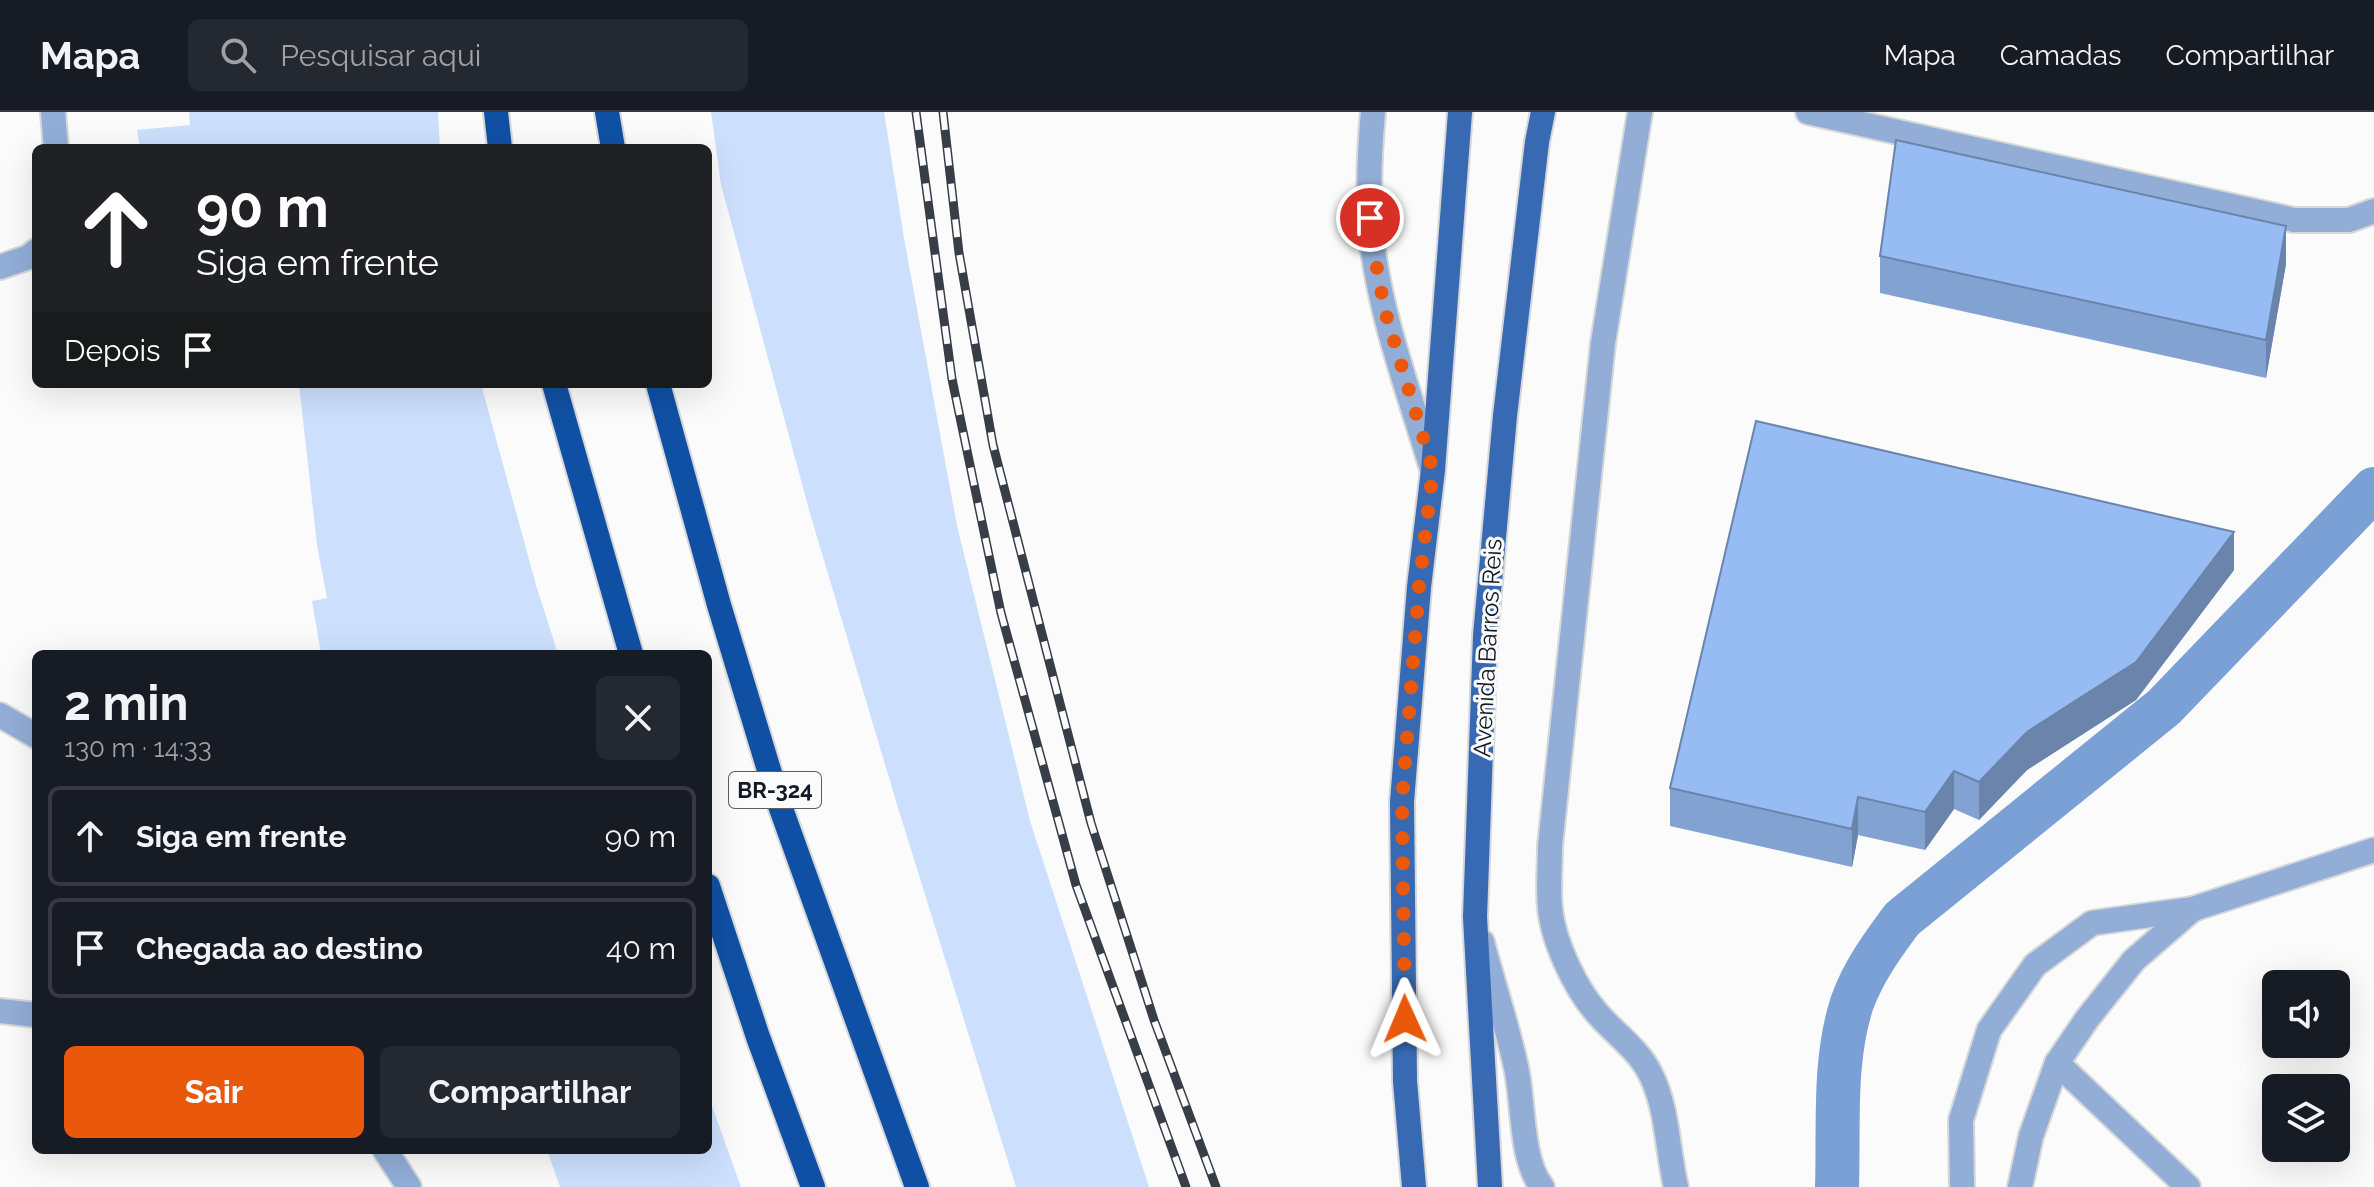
<!DOCTYPE html>
<html lang="pt">
<head>
<meta charset="utf-8">
<style>
	body { margin:0; font-family:Raleway,sans-serif; background:#242831; color:#f1f3f6; height:100vh; display:flex; flex-direction:column; font-size:30px; white-space:nowrap }
	* { box-sizing:border-box; margin:0 }
	p { font-size:26px; color:#9ea1a6 }
	.icon { flex:none; width:44px; height:44px; fill:none; stroke:currentColor; stroke-width:2; stroke-linecap:round; stroke-linejoin:round }
	.map { position:relative; flex:1; overflow:hidden }
	.details { position:absolute; left:32px; top:538px; width:680px; height:504px; display:flex; flex-direction:column; background:#171b24; border-radius:12px; box-shadow:0 8px 32px #0002 }
	.details>* { flex:none }
	.hud { position:absolute; left:32px; top:32px; width:680px; height:244px; border-radius:12px; box-shadow:0 8px 32px #0002; background:#202124; color:#fff; overflow:hidden }
	.tools { position:absolute; left:2262px; top:858px; display:grid; gap:16px }
	.tools a { display:grid; place-items:center; width:88px; height:88px; border-radius:12px; background:#171b24; box-shadow:0 8px 32px #0002; font-size:40px }
	.pin { position:absolute; display:grid; place-items:center; width:68px; height:68px; color:#fff; margin:-34px; border:4px solid #fff; border-radius:50%; box-shadow:0 2px 8px #0007 }
	.me { position:absolute; width:88px; margin:-44px; rotate:359deg; stroke-linejoin:round; filter:drop-shadow(0 0 6px #0008) }
	.turn { display:flex; align-items:center; gap:28px; height:168px; padding:0 32px; font-size:36px }
	.turn .icon { width:104px; height:104px; stroke-width:2.5 }
	.turn b { display:block; font-size:56px; line-height:68px }
	.then { display:flex; align-items:center; height:76px; padding:0 32px; background:#0003; gap:16px; font-size:30px }
	.round { display:grid; place-items:center; flex:none; width:84px; height:84px; border-radius:12px; background:#242831 }
	.head { display:flex; align-items:center; justify-content:space-between; height:136px; padding:0 32px }
	h1 { font-size:48px; font-weight:700; line-height:60px }
	.cta { display:flex; gap:16px; margin-top:auto; padding:16px 32px }
	.cta a { flex:1; height:92px; border-radius:12px; background:#ea580c; color:#fff; font-size:32px; font-weight:700; line-height:92px; text-align:center }
	.cta a+a { background:#242831; color:#f1f3f6 }
	ul { padding:0; list-style:none }
	li { display:flex; align-items:center; gap:24px; height:100px; margin:0 16px 12px; padding:0 16px; border:4px solid #363941; border-radius:12px }
	li div { flex:1 }
	li b { display:block; font-size:30px }
	li em { font-style:normal }
	header { display:flex; align-items:center; gap:48px; box-sizing:border-box; height:112px; padding:0 40px; background:#171b24; border-bottom:2px solid #363941 }
	header strong { font-size:38px }
	nav { display:flex; gap:44px; margin-inline-start:auto; font-size:28px }
	.search { width:560px; height:72px; background:#242831; display:flex; align-items:center; gap:20px; box-sizing:border-box; padding:0 28px; border-radius:12px; color:#9ea1a6; font-size:30px }
	.map>svg:first-child { display:block }
	.green { fill:#cce0fe }
	.lines { fill:none; stroke-linecap:round; stroke-linejoin:round }
	.canal { stroke:#7ba0d6; stroke-width:44 }
	.service-casing { stroke:#d6d7d9; stroke-width:28 }
	.minor-casing { stroke:#d6d7d9; stroke-width:28 }
	.tertiary-casing { stroke:#d6d7d9; stroke-width:28 }
	.primary-casing { stroke:#d6d7d9; stroke-width:28 }
	.motorway-casing { stroke:#d6d7d9; stroke-width:28 }
	.service { stroke:#92aed7; stroke-width:24 }
	.minor { stroke:#92aed7; stroke-width:24 }
	.tertiary { stroke:#92aed7; stroke-width:24 }
	.primary { stroke:#386ab3; stroke-width:24 }
	.motorway { stroke:#1050a4; stroke-width:24 }
	.rail-casing { stroke:#383e47; stroke-width:9 }
	.rail { stroke:#fbfbfb; stroke-width:6; stroke-dasharray:18; stroke-linecap:butt }
	.wall { fill:#82a2d2 }
	.shaded-wall { fill:#6a84ab }
	.building { fill:#97bcf4; stroke:#6a84ab; stroke-width:2 }
	.route { stroke:#ea580c; stroke-width:14; stroke-dasharray:0 25.2 }
	.labels { text-anchor:middle; stroke-width:6; stroke-linejoin:round; paint-order:stroke }
	.shield { fill:#fbfbfb; stroke:#595e65; stroke-width:2 }
	.shield-label { font-size:22px; font-weight:bold; fill:#131a25 }
	.street-label { font-size:24px; fill:#131a25; stroke:#fbfbfb }
</style>
</head>
<body>
<header>
<strong>Mapa</strong>
<div class="search"><svg class="icon" aria-label="search" viewBox="0 0 24 24"><circle cx="10" cy="10" r="6"/><path d="M15 15l6 6"/></svg>Pesquisar aqui</div>
<nav><a>Mapa</a><a>Camadas</a><a>Compartilhar</a></nav>
</header>
<div class="map">
<svg width="2374" height="1075" viewBox="0 0 2374 1075">
	<rect width="100%" height="100%" fill="#fbfbfb"/>
	<g class="green">
		<polygon points="189,0 438,0 440,36 140,36 137,18 190,13"/>
		<polygon points="711,0 884,0 904,126 957,414 1030,709 1149,1075 1016,1075 899,699 811,405 721,73"/>
		<polygon points="299,272 481,272 536,473 558,542 321,542 312,489 327,486 317,433"/>
		<polygon points="708,983 741,1075 560,1075 547,1038 708,1038"/>
	</g>
	<g class="lines">
		<path class="canal" d="M1837,1075C1839,1015 1833,949 1852,891C1863,860 1882,834 1902,807L2164,595L2374,377"/>
		<defs>
			<g id="service">
				<path d="M1373,0C1369,44 1367,86 1372,130C1381,207 1410,283 1432,357"/>
				<path d="M1640,0L1603,231L1550,734C1550,754 1548,775 1550,796C1553,829 1575,876 1597,901C1614,921 1638,937 1650,961C1668,996 1667,1037 1676,1075"/>
				<polyline points="1808,0 2294,108 2349,108 2374,99"/>
			</g>
			<g id="minor">
				<polyline points="53,0 56,36"/>
				<polyline points="0,155 29,145 36,139"/>
				<polyline points="0,603 36,624"/>
				<path d="M1482,830C1493,872 1507,913 1516,955C1524,990 1520,1047 1542,1075"/>
				<polyline points="0,899 36,903"/>
				<polyline points="385,1038 409,1075"/>
				<polyline points="1962,1075 1961,1008 1989,918 2035,853 2092,811 2193,797"/>
			</g>
			<g id="tertiary">
				<polyline points="2057,951 2188,1075"/>
				<polyline points="2020,1075 2031,1024 2057,951 2087,907 2134,848 2193,797 2374,738"/>
			</g>
			<g id="primary">
				<polyline points="1414,1075 1405,969 1402,690 1419,475 1433,358 1460,0"/>
				<polyline points="1490,1075 1475,805 1485,524 1505,304 1537,30 1543,0"/>
			</g>
			<g id="motorway">
				<polyline points="496,0 500,36"/>
				<polyline points="607,0 613,36"/>
				<polyline points="554,272 631,542"/>
				<polyline points="658,272 719,493 779,691 917,1075"/>
				<polyline points="708,774 758,925 813,1075"/>
			</g>
		</defs>
		<use href="#service" class="service-casing"/>
		<use href="#minor" class="minor-casing"/>
		<use href="#tertiary" class="tertiary-casing"/>
		<use href="#primary" class="primary-casing"/>
		<use href="#motorway" class="motorway-casing"/>
		<use href="#service" class="service"/>
		<use href="#minor" class="minor"/>
		<use href="#tertiary" class="tertiary"/>
		<use href="#primary" class="primary"/>
		<use href="#motorway" class="motorway"/>
		<defs>
			<g id="rail">
				<polyline points="916,0 952,267 1001,501 1076,773 1186,1075"/>
				<polyline points="943,0 959,141 993,333 1091,711 1154,908 1216,1075"/>
			</g>
		</defs>
		<use href="#rail" class="rail-casing"/>
		<use href="#rail" class="rail"/>
	</g>
	<g class="wall">
		<polygon points="1880,144 2286,152 2266,266 1880,181"/>
		<polygon points="2234,458 2136,588 2027,658 1979,708 1954,697 1925,738 1858,723 1852,755 1670,714 1670,676"/>
	</g>
	<g class="shaded-wall">
		<polygon points="2286,114 2286,152 2266,266 2266,228"/>
		<polygon points="2234,420 2234,458 2136,588 2027,658 1979,708 1979,670 2027,620"/>
		<polygon points="1954,659 1954,697 1925,738 1925,700"/>
		<polygon points="1858,685 1858,723 1852,755 1852,717"/>
	</g>
	<g class="building">
		<polygon points="1896,28 2286,114 2266,228 1880,144"/>
		<polygon points="1756,309 2234,420 2136,550 2027,620 1979,670 1954,659 1925,700 1858,685 1852,717 1670,676"/>
	</g>
	<g class="lines">
		<polyline class="route" points="1370,106 1372,130 1385,199 1433,358 1419,475 1402,690 1405,907"/>
	</g>
	<g class="labels">
		<rect class="shield" x="729" y="660" width="92" height="36" rx="6"/>
		<g class="shield-label">
			<text x="775" y="686">BR-324</text>
		</g>
		<g class="street-label">
			<text transform="translate(1488 536) rotate(-87)" y="8">Avenida Barros Reis</text>
		</g>
	</g>
</svg>
<div class="tools">
<a><svg class="icon" aria-label="sound" viewBox="0 0 24 24"><path d="M4 9h4l5-4v14l-5-4H4zM17 9q2 3 0 6"/></svg></a>
<a><svg class="icon" aria-label="layers" viewBox="0 0 24 24"><path d="M12 4l9 5-9 5-9-5zM3 14l9 5 9-5"/></svg></a>
</div>
<div class="pin" style="left:1370px;top:106px;background:#d93025"><svg class="icon" aria-label="arrive" viewBox="0 0 24 24"><path d="M6 21V4h12l-3 4 3 4H6"/></svg></div>
<svg class="me" style="left:1405px;top:907px" viewBox="-20 -20 40 40"><path d="M0-17L14 15 0 8-14 15z" fill="#ea580c" stroke="#fff" stroke-width="4"/></svg>
<div class="hud">
<div class="turn"><svg class="icon" aria-label="ahead" viewBox="0 0 24 24"><path d="M12 20V5M6 11l6-6 6 6"/></svg><div><b>90 m</b>Siga em frente</div></div>
<div class="then">Depois<svg class="icon" aria-label="arrive" viewBox="0 0 24 24"><path d="M6 21V4h12l-3 4 3 4H6"/></svg></div>
</div>
<section class="details">
<div class="head"><div><h1>2 min</h1><p>130 m · 14:33</p></div><a class="round"><svg class="icon" aria-label="close" viewBox="0 0 24 24"><path d="M6 6l12 12M18 6L6 18"/></svg></a></div>
<ul>
<li><svg class="icon" aria-label="ahead" viewBox="0 0 24 24"><path d="M12 20V5M6 11l6-6 6 6"/></svg><div><b>Siga em frente</b></div><em>90 m</em></li>
<li><svg class="icon" aria-label="arrive" viewBox="0 0 24 24"><path d="M6 21V4h12l-3 4 3 4H6"/></svg><div><b>Chegada ao destino</b></div><em>40 m</em></li>
</ul>
<div class="cta"><a>Sair</a><a>Compartilhar</a></div>
</section>
</div>
</body>
</html>
